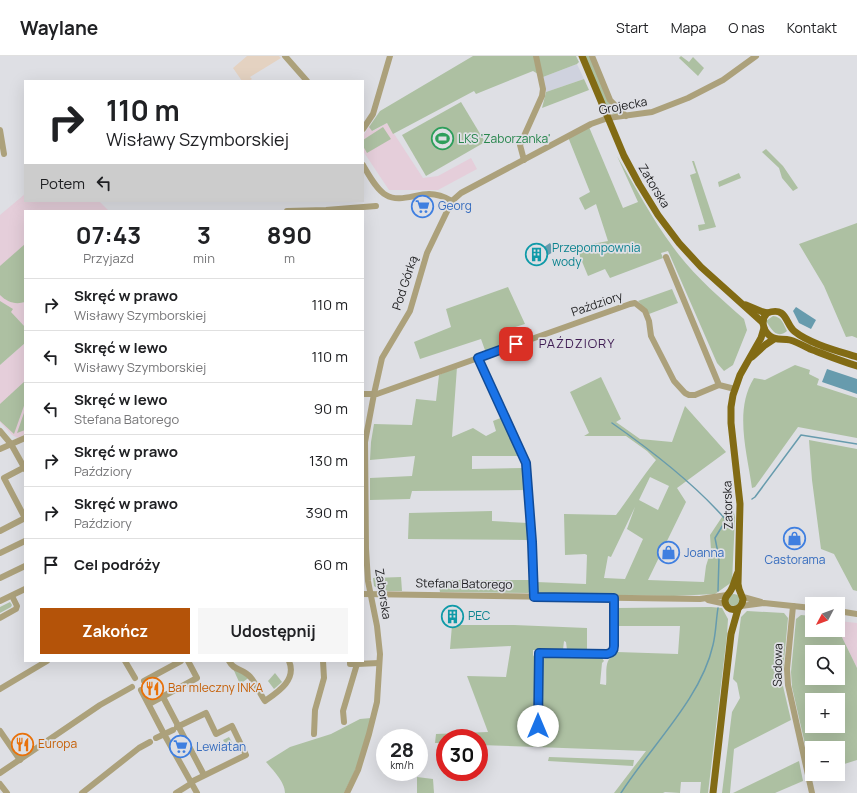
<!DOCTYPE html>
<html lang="pl">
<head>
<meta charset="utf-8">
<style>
	body { margin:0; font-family:Manrope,sans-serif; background:#f6f6f6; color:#202124; height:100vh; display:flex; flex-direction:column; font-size:15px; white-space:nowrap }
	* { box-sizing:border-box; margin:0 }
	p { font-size:13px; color:#757577 }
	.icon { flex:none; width:22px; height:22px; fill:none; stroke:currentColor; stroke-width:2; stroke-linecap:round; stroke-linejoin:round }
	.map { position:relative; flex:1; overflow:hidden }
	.drawer { position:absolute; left:24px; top:154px; width:340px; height:452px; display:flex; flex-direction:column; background:#fff; border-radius:0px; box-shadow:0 4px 16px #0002 }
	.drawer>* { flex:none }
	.top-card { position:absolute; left:24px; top:24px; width:340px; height:122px; border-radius:0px; box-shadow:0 4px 16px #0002; background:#fff; color:#202124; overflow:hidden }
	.needle { width:26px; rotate:229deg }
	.buttons { position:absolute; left:805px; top:541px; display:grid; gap:8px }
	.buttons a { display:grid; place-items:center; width:40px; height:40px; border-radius:0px; background:#fff; box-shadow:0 4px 16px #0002; font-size:20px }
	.speed { position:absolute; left:376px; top:673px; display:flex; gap:8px; font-size:20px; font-weight:700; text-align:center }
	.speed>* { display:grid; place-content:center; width:52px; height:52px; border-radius:50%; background:#fff; box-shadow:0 4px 16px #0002; line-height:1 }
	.speed small { font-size:10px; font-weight:400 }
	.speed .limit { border:6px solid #d22; background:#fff; color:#111 }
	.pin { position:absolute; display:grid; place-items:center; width:34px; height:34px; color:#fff; margin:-17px; border-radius:8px; box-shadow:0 2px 6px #0006 }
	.me { position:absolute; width:44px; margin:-22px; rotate:0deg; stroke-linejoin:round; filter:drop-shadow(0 0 3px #0008) }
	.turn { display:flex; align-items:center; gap:14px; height:84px; padding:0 16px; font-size:18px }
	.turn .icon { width:52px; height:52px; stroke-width:2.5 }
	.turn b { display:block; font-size:28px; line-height:34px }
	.then { display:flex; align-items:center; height:38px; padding:0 16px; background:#0003; gap:8px; font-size:15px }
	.eta { display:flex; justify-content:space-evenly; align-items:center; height:68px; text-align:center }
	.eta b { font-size:24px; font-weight:700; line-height:28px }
	.primary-button { display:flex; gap:8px; margin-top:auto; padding:8px 16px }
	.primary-button a { flex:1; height:46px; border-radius:0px; background:#b45309; color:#fff; font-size:16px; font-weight:700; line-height:46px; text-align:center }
	.primary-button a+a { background:#f6f6f6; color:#202124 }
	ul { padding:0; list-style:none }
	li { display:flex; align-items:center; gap:12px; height:52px; padding:0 16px; border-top:1px solid #e0e0e0 }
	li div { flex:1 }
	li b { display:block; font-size:15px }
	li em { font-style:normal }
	header { display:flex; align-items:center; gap:24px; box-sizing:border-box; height:56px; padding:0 20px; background:#fff; border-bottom:1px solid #e0e0e0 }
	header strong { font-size:19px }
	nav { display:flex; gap:22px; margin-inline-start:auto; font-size:14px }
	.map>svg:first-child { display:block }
	.built { fill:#cfd2de }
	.industrial { fill:#e4d2c1 }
	.education { fill:#e5ceda }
	.green { fill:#adc0a2; fill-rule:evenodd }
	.water { fill:#679bad }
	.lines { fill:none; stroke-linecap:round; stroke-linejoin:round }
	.stream { stroke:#679bad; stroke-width:1.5 }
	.minor { stroke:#aca17b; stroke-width:6 }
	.major { stroke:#826b14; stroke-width:7 }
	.route-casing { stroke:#114b97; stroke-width:10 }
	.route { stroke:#1a73e8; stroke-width:7 }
	.labels { text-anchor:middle; stroke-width:3.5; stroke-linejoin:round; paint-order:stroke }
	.street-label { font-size:12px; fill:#222224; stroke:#dedfe4 }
	.leisure-label { font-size:12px; fill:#27864d; stroke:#dedfe4; text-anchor:start }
	.shop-label { font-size:12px; fill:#366cbe; stroke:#dedfe4; text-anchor:start }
	.culture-label { font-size:12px; fill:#0d838f; stroke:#dedfe4; text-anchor:start }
	.food-label { font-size:12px; fill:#c56008; stroke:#dedfe4; text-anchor:start }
	.neighbourhood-label { font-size:13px; letter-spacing:1px; fill:#3f1c53; stroke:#dedfe4 }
</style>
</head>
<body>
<header>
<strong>Waylane</strong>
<nav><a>Start</a><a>Mapa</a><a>O nas</a><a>Kontakt</a></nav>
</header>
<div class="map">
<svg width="857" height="737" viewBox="0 0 857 737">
	<rect width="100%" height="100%" fill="#dedfe4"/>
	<polygon class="built" points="577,8 584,23 546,36 543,21"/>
	<polygon class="industrial" points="247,0 279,0 281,2 250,21 252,23 249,25 242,25 233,12"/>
	<g class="education">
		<polygon points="387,67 423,122 438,120 471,102 477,113 438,134 389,134 363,95 363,80 369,71 373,75"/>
		<polygon points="25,138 25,145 99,145 109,155 25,155 25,271 0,246 0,159"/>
		<polygon points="25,287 25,378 18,382 12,379 0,366 0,309"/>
		<polygon points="839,565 857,567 857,612 838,573"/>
	</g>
	<g class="green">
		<polygon points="473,0 576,0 579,6 577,8 543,21 533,15 476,38 474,35 393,78 387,67 372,75 369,71 380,55"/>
		<polygon points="585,0 590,0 620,58 613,58 608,50 606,51"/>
		<polygon points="681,0 689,6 693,1 704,12 698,20 679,2"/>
		<polygon points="584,23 589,34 542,52 546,36"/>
		<polygon points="461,46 485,86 426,120 402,79"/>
		<polygon points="383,71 391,83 367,97 363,90 363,84"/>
		<path d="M589,71L623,152L638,146L617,100C635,130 652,163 673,191C693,219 719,241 744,263L747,274L733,309L724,315L717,307L668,195L661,197L663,202L610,222L605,213L588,220L576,191L608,185L596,148L585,154L579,142L590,136L568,81Z"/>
		<polygon points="766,93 783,110 798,132 793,135 782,122 779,112 762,96"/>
		<polygon points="692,105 694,105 716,171 699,175 698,169 705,168 690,119 696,117"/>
		<polygon points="739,117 741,122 719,131 718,126"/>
		<polygon points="857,167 857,282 852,280 846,281 824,230 799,188"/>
		<path d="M25,188V246C15,249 7,246 0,239V210Z"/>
		<polygon points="508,231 525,268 502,275 507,290 486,297 481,283 420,303 414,286 451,271 446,253"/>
		<polygon points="672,233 678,247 649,258 638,245"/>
		<polygon points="0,245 13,253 11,256 25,271 25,287 0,309"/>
		<path d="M773,260C782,261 783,267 787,275C776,284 771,272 766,265Z"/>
		<path d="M795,309L810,314L809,318L819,323L817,329L857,342V382L798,371L755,431L752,432C747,396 734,354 754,322L765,324Z"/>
		<polygon points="457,311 452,381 473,372 486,380 496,375 493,365 503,361 520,400 472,400 472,413 524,412 526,434 412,435 410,443 370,444 370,422 412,420 415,400 370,404 371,386 374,368 412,369 416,343 436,345 439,319"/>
		<path d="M601,321L621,363L616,366L640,383L672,386L685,350L726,396L677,432L686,446L648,524L704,526L706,510L711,494L710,479L732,446L735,462L732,526L715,538L674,540L537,538L536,526L586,528L587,499L585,498L565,499L564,458L616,459C630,441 641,422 656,404L647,395L626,380H584L589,377L570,336ZM650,421L669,430L658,454L639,444ZM635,451L627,473L643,483L625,523L604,522L608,500L611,501Z"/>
		<polygon points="25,325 25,347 14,378 0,365 0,348"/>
		<polygon points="25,354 25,374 17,377"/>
		<polygon points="809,384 857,393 857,535 853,534 834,498 821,493 812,424"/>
		<polygon points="492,455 492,465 528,467 529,484 408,483 409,457"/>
		<path d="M401,521L402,535C393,535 381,536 374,530L373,522Z"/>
		<polygon points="438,524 531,524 532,535 528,537 440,536"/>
		<circle cx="734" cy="544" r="6"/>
		<polygon points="10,546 12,549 11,551 0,557 0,551"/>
		<path d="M711,551L722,552L728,563L727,579L708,737H700L701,726H681L680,737L665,736L663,737H614L646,695L479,689V682H445V687H435L436,678L488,676L467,620L506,621L511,590L450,593L452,569H514L587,572V595L567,594L566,586L564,585L563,594H533V599L535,602L534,656L532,658V663L535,665L534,686H541L544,679L542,677L543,603L547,601L602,602L604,605L602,607L600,628L606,629C607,622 605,612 608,605C610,601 615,600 617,596L678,598L680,570H618V552Z"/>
		<polygon points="747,555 784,557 788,562 783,616 783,630 791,664 734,693 730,737 722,737 732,656 740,642 737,627 733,623 741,561"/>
		<path d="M801,559L812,560V574H838V564L839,565L838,573L857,612V704L838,710V692H812V718H815L812,719L792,631L791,616L796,563ZM812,596H838V622H812ZM812,644H838V670H812Z"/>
		<polygon points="231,608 250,621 240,628"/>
		<polygon points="275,617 282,626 274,633 268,625"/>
		<path d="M371,662L360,704L344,737H285C285,726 273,714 266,706L290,691L331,678L360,663Z"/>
		<polygon points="229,681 236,693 230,695 223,684"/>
		<polygon points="549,701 634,704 633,710 548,705"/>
		<polygon points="799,705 803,725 775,737 733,737"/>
		<polygon points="417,721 433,723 434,737 417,737"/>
	</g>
	<g class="water">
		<polygon points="550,187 555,195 548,199 544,191"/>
		<polygon points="796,251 816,264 811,273 799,267 793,255"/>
		<polygon points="827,313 857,323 857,338 822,326"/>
	</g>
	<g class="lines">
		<g class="stream">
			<path d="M612,367C652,395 694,427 726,464"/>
			<polyline points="752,443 755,441 801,379 857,388"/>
			<polyline points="718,535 719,502 715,482 729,459 733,456"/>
			<path d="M621,737C650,691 701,643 713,589C716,577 716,564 718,552"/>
		</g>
		<g class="minor">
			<polyline points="285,0 307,25"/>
			<polyline points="592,0 610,44 626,60"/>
			<polyline points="363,73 373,58 390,0"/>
			<polyline points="0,74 4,98"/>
			<polyline points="524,104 520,89 542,40 543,33 536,0"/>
			<path d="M363,109C369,119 376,133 386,139C399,147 415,138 429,138C437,138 445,141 452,145"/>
			<polyline points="287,155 326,154 376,150"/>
			<polyline points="666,201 719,329 735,333"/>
			<polyline points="478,302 526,407 532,486 534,541"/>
			<polyline points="363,338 377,338 630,248 635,247 645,255 649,265 651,280 674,325 685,337 689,339 695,339 719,329"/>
			<polyline points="0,375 11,388 25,413"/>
			<polyline points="0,393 25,382"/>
			<polyline points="25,411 4,422 25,462"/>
			<polyline points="0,475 25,462"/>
			<polyline points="0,497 25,485"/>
			<polyline points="0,522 25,510"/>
			<polyline points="363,538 700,543 727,539"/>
			<polyline points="743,541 761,546"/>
			<polyline points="708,544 726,548"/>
			<polyline points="0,545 25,533"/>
			<polyline points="741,550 764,547 812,552"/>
			<polyline points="793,550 787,613 788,629 812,737"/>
			<polyline points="838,555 857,558"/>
			<polyline points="0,562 16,553 17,550 12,540"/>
			<polyline points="125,605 135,622"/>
			<path d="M229,605C234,614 239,612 247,618C255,623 259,637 265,645C278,636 297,624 289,605"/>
			<polyline points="357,608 379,607"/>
			<polyline points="144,625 181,605"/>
			<polyline points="0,633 47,605"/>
			<polyline points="141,634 164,678 197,737"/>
			<polyline points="163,641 204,719"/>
			<polyline points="149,648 197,622 188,605"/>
			<polyline points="344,666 343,655 357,608 350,608 350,605"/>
			<polyline points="177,671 206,657 216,678 232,670 246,699 191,726"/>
			<polyline points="0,675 20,704"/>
			<polyline points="314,678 315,654 324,622 323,605"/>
			<polyline points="156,682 173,674"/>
			<path d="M538,686L539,597L607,598C612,597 614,594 614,590V542"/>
			<polyline points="0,717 100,649 132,631"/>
			<polyline points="0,728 7,737"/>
			<polyline points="82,737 139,692 150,686"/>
			<polyline points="176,737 192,727"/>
			<polyline points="347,737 358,714 369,678 377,646 380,598 377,570 368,525 366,493 365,386 374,338 382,302 410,255 427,197 452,145 461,137 591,68 608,62 652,56 688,42 723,24 756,0"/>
		</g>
		<g class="major">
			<polyline points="582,0 624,100 639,128 658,159 679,187 701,211 762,266"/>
			<polyline points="746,249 763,256 767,257"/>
			<polyline points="752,301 765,289 774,283"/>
			<path d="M857,301C838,295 810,288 794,275C785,267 787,250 767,257C761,263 762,274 770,280C776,285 783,282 790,284C797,286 804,290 810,293C826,299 841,305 857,310"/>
			<path d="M738,516C735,522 734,529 731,534C729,538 725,540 725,545C726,557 742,556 743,543L739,533L738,528L740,448L731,367V351L733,339L740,319L761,282L764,272"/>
			<polyline points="713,737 731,578 738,553"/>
		</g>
	</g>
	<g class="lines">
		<defs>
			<path id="route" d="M516,288L478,302L526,407L532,486L534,541L614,542V590C614,594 612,597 607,598L539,597L538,670"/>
		</defs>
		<use href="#route" class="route-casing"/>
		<use href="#route" class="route"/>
	</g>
	<defs>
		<symbol id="stadium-ring" viewBox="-11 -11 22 22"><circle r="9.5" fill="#dedfe4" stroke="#2e9e5b" stroke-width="1.5"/><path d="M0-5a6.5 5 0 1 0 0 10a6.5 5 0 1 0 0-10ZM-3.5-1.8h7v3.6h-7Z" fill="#2e9e5b"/></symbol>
		<symbol id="supermarket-ring" viewBox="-11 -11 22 22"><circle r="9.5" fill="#dedfe4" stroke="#3f7fe0" stroke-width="1.5"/><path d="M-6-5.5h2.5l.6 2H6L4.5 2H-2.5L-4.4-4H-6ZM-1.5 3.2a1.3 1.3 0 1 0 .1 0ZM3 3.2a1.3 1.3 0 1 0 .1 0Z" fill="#3f7fe0"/></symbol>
		<symbol id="building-ring" viewBox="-11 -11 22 22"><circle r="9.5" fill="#dedfe4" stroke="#0f9aa8" stroke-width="1.5"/><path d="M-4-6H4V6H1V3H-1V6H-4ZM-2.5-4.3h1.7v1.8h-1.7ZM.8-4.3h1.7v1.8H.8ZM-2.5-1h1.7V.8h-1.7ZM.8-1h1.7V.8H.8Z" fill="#0f9aa8"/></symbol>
		<symbol id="shop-ring" viewBox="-11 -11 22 22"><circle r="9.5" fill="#dedfe4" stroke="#3f7fe0" stroke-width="1.5"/><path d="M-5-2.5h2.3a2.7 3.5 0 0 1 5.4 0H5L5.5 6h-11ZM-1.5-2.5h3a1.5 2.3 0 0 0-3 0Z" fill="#3f7fe0"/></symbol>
		<symbol id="restaurant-ring" viewBox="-11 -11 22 22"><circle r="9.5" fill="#dedfe4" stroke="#e8710a" stroke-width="1.5"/><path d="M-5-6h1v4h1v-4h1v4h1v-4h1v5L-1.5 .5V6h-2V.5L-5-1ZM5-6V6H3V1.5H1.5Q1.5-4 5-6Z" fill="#e8710a"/></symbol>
	</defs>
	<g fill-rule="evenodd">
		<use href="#stadium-ring" x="430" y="70" width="25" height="25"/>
		<use href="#supermarket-ring" x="410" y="138" width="25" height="25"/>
		<use href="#building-ring" x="524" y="186" width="25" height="25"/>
		<use href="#shop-ring" x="782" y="470" width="25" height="25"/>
		<use href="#shop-ring" x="656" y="484" width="25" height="25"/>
		<use href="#building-ring" x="440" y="548" width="25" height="25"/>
		<use href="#restaurant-ring" x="140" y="620" width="25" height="25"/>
		<use href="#restaurant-ring" x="10" y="676" width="25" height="25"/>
		<use href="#supermarket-ring" x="168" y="678" width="25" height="25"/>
	</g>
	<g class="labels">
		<g class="street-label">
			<text transform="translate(623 50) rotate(-11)" y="4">Grojecka</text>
			<text transform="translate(654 130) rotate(59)" y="4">Zatorska</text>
			<text transform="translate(405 227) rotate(-72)" y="4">Pod Górką</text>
			<text transform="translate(597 248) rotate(-19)" y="4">Paździory</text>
			<text transform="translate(728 449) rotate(-92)" y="4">Zatorska</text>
			<text transform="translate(464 528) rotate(1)" y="4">Stefana Batorego</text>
			<text transform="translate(383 538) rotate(81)" y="4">Zaborska</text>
			<text transform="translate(778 609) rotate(-89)" y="4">Sadowa</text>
		</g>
		<g class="leisure-label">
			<text x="458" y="87">LKS 'Zaborzanka'</text>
		</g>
		<g class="shop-label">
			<text x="438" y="154">Georg</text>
			<text x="684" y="501">Joanna</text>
			<text x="795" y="508" text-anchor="middle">Castorama</text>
			<text x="196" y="695">Lewiatan</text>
		</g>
		<g class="culture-label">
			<text x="552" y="196">Przepompownia<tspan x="552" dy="14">wody</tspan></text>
			<text x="468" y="564">PEC</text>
		</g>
		<g class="food-label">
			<text x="168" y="636">Bar mleczny INKA</text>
			<text x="38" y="692">Europa</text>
		</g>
		<g class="neighbourhood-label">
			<text x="577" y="292">PAŹDZIORY</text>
		</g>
	</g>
</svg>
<div class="buttons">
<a><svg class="needle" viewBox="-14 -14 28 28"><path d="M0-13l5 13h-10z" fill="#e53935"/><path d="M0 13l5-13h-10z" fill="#757577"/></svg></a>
<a><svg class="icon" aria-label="search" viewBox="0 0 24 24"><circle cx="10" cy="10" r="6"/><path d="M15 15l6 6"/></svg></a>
<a>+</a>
<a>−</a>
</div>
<div class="speed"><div>28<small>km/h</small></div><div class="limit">30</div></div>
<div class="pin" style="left:516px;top:288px;background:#d93025"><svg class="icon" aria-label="arrive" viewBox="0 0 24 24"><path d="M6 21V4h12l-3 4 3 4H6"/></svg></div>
<svg class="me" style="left:538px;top:670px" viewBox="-20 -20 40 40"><circle r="19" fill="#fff"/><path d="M0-13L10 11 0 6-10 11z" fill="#1a73e8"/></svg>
<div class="top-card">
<div class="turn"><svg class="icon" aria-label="right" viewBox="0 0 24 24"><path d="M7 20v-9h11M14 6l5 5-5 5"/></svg><div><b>110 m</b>Wisławy Szymborskiej</div></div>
<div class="then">Potem<svg class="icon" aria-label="left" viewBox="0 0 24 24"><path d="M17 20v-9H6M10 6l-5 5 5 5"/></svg></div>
</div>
<section class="drawer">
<div class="eta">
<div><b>07:43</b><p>Przyjazd</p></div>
<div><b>3</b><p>min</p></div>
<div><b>890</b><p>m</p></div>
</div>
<ul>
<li><svg class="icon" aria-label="right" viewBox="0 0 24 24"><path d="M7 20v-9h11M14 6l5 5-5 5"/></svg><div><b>Skręć w prawo</b><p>Wisławy Szymborskiej</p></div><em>110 m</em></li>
<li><svg class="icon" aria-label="left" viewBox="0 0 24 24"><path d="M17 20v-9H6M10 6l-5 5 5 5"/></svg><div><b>Skręć w lewo</b><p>Wisławy Szymborskiej</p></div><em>110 m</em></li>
<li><svg class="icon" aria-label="left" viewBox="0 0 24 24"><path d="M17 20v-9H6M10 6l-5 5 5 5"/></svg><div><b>Skręć w lewo</b><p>Stefana Batorego</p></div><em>90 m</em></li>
<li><svg class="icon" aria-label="right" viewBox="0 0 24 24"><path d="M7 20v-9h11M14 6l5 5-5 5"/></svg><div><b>Skręć w prawo</b><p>Paździory</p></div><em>130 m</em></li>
<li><svg class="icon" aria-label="right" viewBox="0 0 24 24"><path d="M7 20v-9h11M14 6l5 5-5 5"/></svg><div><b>Skręć w prawo</b><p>Paździory</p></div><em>390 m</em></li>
<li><svg class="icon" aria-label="arrive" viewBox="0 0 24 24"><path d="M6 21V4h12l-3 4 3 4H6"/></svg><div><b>Cel podróży</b></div><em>60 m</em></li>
</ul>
<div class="primary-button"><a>Zakończ</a><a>Udostępnij</a></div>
</section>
</div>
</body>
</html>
